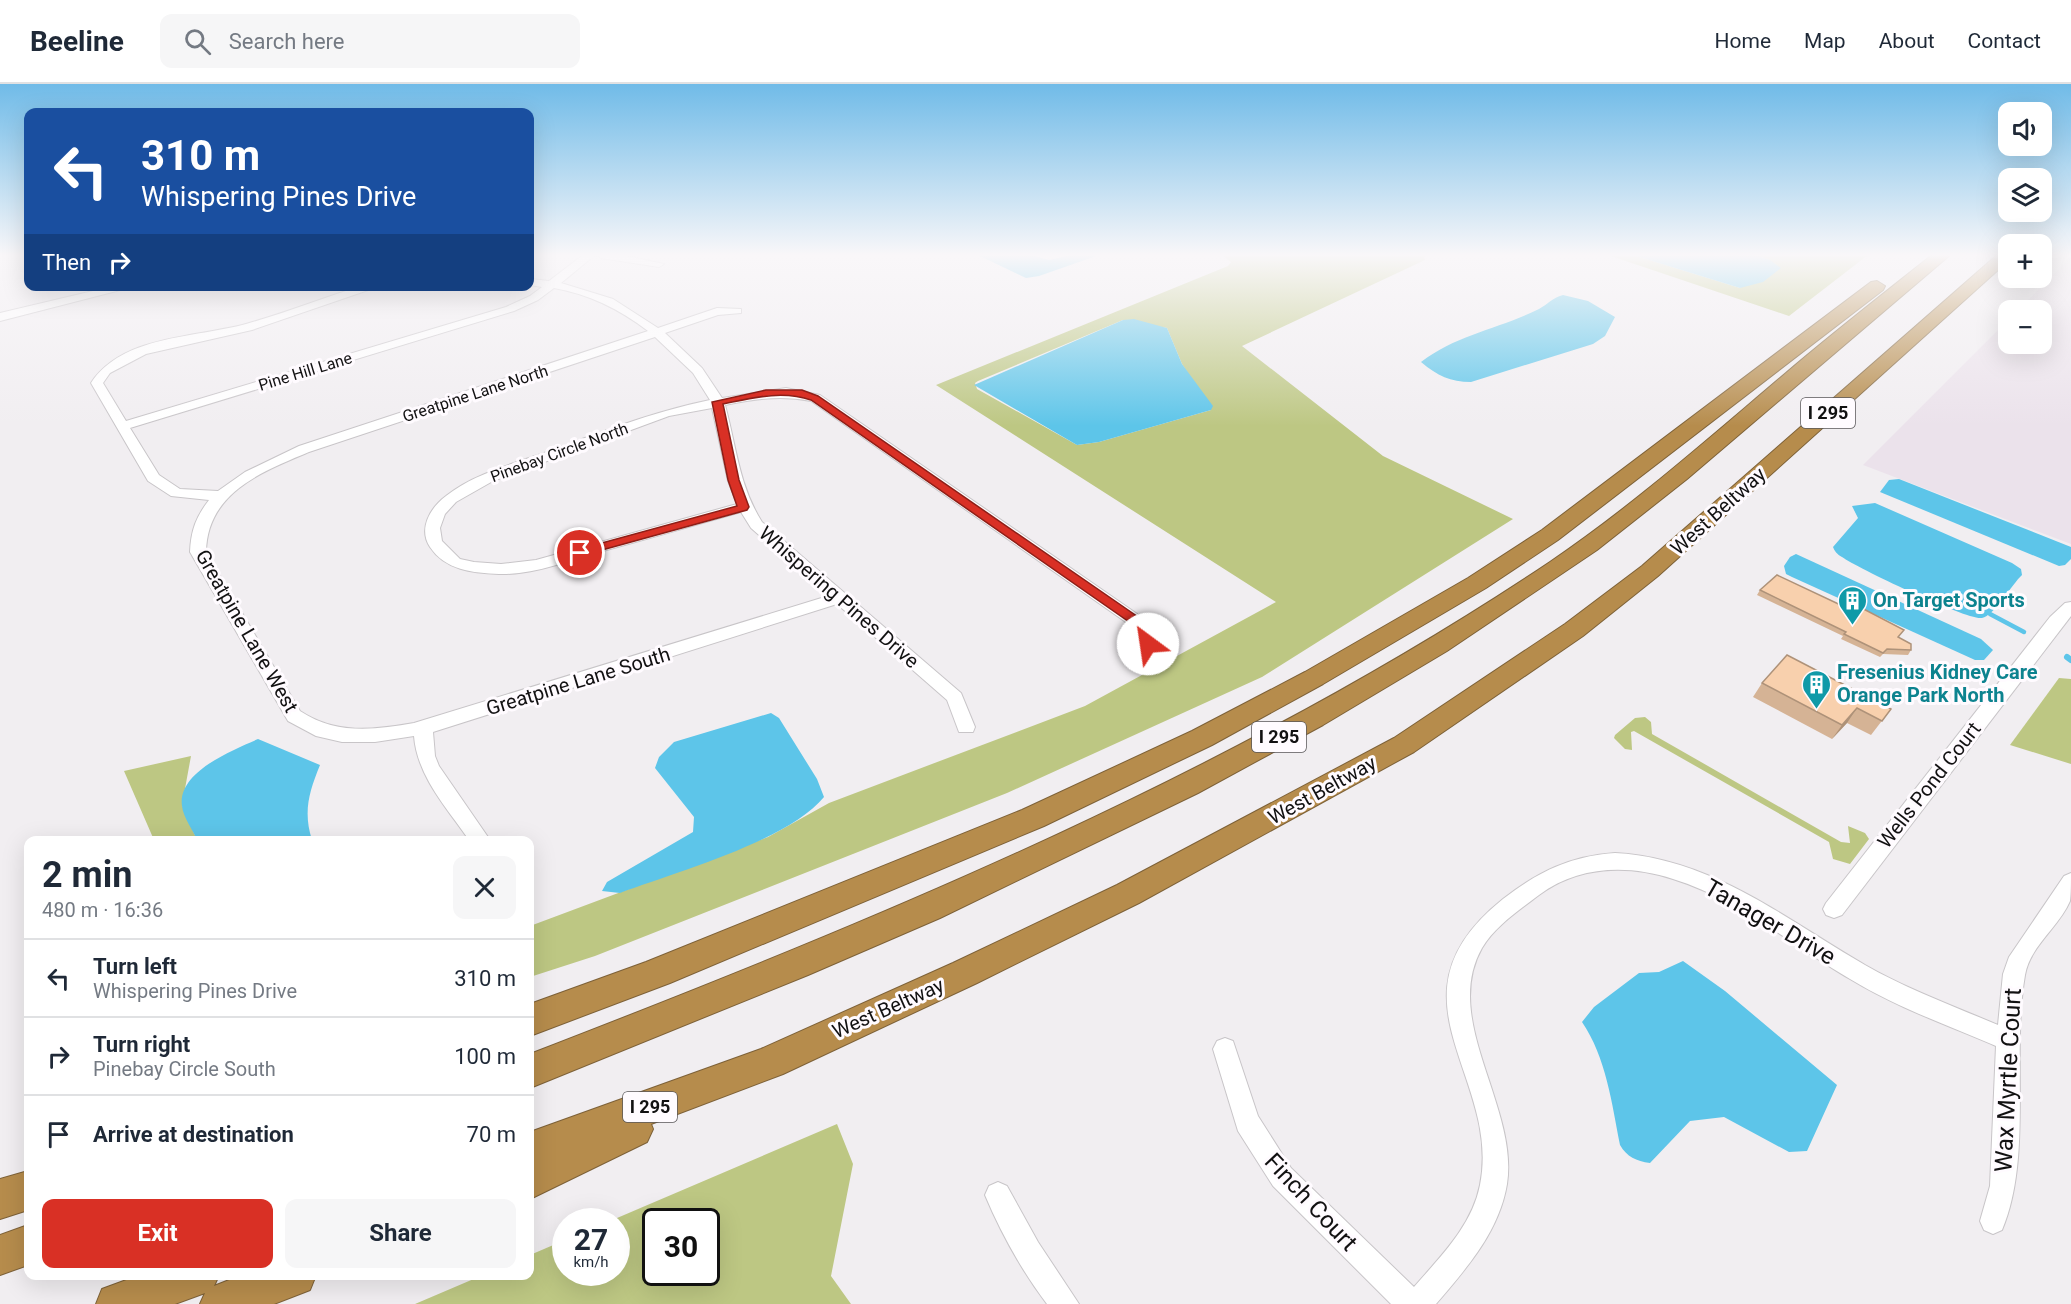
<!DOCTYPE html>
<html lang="en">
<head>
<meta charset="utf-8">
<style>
	body { margin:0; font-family:Roboto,sans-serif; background:#f6f6f7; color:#1f2937; height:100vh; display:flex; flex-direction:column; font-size:22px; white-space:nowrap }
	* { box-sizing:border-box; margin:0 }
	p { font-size:20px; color:#747a83 }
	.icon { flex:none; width:33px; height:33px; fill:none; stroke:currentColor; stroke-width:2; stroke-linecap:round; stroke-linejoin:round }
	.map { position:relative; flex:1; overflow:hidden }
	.side { position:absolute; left:24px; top:752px; width:510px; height:444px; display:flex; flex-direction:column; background:#fff; border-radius:12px; box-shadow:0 6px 24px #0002 }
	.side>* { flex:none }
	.top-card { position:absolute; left:24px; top:24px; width:510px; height:183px; border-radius:12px; box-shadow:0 6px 24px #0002; background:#1a4fa0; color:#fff; overflow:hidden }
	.buttons { position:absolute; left:1998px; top:18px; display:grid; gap:12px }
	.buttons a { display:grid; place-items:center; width:54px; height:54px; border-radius:12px; background:#fff; box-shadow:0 6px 24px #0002; font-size:30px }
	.speed { position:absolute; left:552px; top:1124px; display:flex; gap:12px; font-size:30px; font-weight:700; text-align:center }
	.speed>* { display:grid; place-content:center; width:78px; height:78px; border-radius:50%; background:#fff; box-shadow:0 6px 24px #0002; line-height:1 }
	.speed small { font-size:15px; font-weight:400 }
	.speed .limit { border:3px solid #111; border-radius:9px; background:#fff; color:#111 }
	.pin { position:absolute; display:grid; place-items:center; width:51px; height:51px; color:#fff; margin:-26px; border:3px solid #fff; border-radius:50%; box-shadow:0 2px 6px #0007 }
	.me { position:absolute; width:66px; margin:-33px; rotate:329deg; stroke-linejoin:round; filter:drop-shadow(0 0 4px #0008) }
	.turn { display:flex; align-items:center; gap:21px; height:126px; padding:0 18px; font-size:27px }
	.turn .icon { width:78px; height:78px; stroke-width:2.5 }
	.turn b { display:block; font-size:42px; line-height:51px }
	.then { display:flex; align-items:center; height:57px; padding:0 18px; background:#0003; gap:12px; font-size:22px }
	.round { display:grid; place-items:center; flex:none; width:63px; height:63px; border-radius:12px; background:#f6f6f7 }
	.overview { display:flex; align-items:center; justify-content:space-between; height:102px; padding:0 18px }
	h1 { font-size:36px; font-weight:700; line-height:45px }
	.cta { display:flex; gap:12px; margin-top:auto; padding:12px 18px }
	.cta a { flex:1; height:69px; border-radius:12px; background:#d93025; color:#fff; font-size:24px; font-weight:700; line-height:69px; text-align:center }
	.cta a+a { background:#f6f6f7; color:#1f2937 }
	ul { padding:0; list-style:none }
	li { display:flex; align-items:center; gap:18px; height:78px; padding:0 18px; border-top:2px solid #e0e1e3 }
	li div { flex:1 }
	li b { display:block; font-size:22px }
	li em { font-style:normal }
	header { display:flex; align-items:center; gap:36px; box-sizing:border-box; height:84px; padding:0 30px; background:#fff; border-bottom:2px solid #e0e1e3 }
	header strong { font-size:28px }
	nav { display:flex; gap:33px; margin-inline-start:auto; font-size:21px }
	.search { width:420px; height:54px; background:#f6f6f7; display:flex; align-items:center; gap:15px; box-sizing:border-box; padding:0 21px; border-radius:12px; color:#747a83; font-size:22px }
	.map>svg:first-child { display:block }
	.built { fill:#ebe2eb }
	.green { fill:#bdc783; fill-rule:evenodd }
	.water { fill:#5dc5e9 }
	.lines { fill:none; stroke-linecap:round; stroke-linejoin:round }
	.stream-far1 { stroke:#5dc5e9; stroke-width:4.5 }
	.stream { stroke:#5dc5e9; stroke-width:6 }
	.minor-casing { stroke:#c8c5c8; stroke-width:2 }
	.highway-casing { stroke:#7d6138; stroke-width:2 }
	.minor { fill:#fff; fill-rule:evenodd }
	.highway { fill:#b68c4c; fill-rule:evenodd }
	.wall { fill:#d5b395 }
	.shaded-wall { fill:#ae9279 }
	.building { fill:#f8d0ad; stroke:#ae9279; stroke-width:1.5 }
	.route { fill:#d93025; stroke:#8d1f18; stroke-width:1.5 }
	.labels { text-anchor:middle; stroke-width:6; stroke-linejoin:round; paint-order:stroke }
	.far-street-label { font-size:16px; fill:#121112; stroke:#fffbff }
	.shield { fill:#fffbff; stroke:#595759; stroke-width:1.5 }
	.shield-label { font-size:18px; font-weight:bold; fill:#121112 }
	.street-label { font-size:20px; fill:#121112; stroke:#fffbff }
	.culture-label { font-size:20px; font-weight:bold; fill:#0d838f; stroke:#fffbff; text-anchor:start }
	.near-street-label { font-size:24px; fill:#121112; stroke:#fffbff }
</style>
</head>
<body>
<header>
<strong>Beeline</strong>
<div class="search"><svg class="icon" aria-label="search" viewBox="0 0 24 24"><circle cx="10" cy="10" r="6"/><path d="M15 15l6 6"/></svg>Search here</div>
<nav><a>Home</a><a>Map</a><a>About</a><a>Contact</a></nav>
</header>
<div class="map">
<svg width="2071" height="1220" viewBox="0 0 2071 1220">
	<rect width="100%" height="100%" fill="#f1eef1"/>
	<polygon class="built" points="2071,173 2071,460 1863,381 2008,236 2008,260 2042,260 2042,226 2018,226"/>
	<g class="green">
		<path d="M1222,171H1424L1425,176L1242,262L1383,372L1513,435L1262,593L1007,709L595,872L530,893V842L768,753L829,719L1085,622L1276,518L936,301L1228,182L1231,178ZM1123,236L1167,244L1182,280L1211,326L1099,358L1077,361L977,305L975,299L978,297Z"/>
		<polygon points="1608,171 1633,171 1740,204 1770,176 1755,171 1868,171 1789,232"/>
		<polygon points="2059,594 2071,595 2071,680 2010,661"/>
		<polygon points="1645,633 1651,638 1652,650 1841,758 1850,759 1848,742 1865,749 1869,755 1850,780 1833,775 1829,758 1634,647 1631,648 1632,666 1625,665 1614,654 1615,651 1635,634"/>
		<polygon points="191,672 182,721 197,756 154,756 124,687"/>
		<path d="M837,1040L853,1080L831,1192L851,1220H415L483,1191H530V1171L565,1156L566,1188H616V1137H610ZM656,1137H706V1188H656Z"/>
	</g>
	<g class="water">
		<polygon points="978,171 1031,171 1049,176 1071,171 1099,171 1039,192 1026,194"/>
		<polygon points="1633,171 1755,171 1770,176 1781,184 1763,198 1740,204"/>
		<path d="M1563,211L1588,217L1615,233L1605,252L1593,260L1471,298C1450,298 1438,292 1421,278C1458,250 1499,245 1539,225C1548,220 1552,214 1563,211Z"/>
		<polygon points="1134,235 1167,244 1182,280 1213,322 1211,326 1099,358 1077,361 974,301 1123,236"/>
		<polygon points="1899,395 2071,463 2071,475 2065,481 2059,482 1880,408 1889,396"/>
		<path d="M1875,419L2012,479L2021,485L2022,491C2012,500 1994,532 1982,534C1969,537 1857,484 1842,473C1837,470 1835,468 1833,463L1858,434L1852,422Z"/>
		<polygon points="1796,470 1981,555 1993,566 1984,576 1975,576 1792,493 1786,490 1784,482 1790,473"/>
		<path d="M771,629L779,634L817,695L824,713C788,757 676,788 620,809L602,807L607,798L693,748L694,733L655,684L659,673L674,658Z"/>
		<path d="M258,655L320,681C309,708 303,728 312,756H197C193,746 183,733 182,722C177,688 233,666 258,655Z"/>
		<path d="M1683,877L1725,907L1837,1001L1807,1067L1789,1068L1724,1033L1690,1037L1650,1079C1636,1077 1627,1073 1620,1061C1612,1020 1606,973 1582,938L1594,923L1639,889L1659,888Z"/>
	</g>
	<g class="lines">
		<polyline class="stream-far1" points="1990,530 2024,548"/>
		<polyline class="stream" points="2067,573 2071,576"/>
		<defs>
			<g id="minor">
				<path d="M583,171H595L561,199L613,215L658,244L717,224L741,225V229L718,231L665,249L702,284L722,314L786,304L820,311L1143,534L1157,560L1154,564H1142L1130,541L811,317C780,311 755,315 725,321C736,361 739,402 762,438L961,609L975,643L973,648H959L947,616L837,520L433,648L435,672L439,682L490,756H469C447,724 417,692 414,652L375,658H342L316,652L288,637L190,468C191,446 196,433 209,416L171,412L148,397L91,299C123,251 195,254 246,240C285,229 323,214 361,202H380L252,246L146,270L110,289L103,299L126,337L506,223L530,212L542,203L530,201V195L549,197ZM554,204C589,210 619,225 648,247L299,362L245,388L218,407L180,405L159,391L130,344L514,227L538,216ZM655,253L693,289L710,316C651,328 597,350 541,370C509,381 472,391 446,412C430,424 418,445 430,463C445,486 473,489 499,490C532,491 565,478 596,469C644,456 692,442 741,428L751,444L828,512L414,639C374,646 336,651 300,627L206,468C207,409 261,388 309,368ZM712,324L728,397L737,420L536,476L501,480L474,478L460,475L442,457L440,444L445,430L456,418L493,397L669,332Z"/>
				<polygon points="596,171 621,171 664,180 659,183 601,174"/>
				<polygon points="114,202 136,202 0,237 0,229"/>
				<polygon points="2071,518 2071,532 1842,831 1834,834 1826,831 1823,825 1826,819 2050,533 2065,519"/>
				<path d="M1615,769C1711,774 1784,834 1865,881C1907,905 1953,922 1998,941L2003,890L2009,873L2064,792L2071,789C2071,797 2071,810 2070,817C2059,843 2030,862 2025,891C2011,971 2033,1073 2002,1146L1993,1150L1984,1146L1980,1137L1990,1102L1996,962C1947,941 1896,923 1850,895C1792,861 1738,815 1673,795C1627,780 1578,782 1539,811C1519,826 1494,843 1482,864C1441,936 1519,1023 1507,1100C1499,1148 1466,1185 1436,1220H1391L1273,1102L1238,1047L1213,965L1217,957L1225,954L1233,957L1258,1032L1291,1084L1414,1203C1440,1173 1472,1142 1480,1101C1502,992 1379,914 1503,815C1538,788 1570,772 1615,769Z"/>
				<path d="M998,1098L1007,1102L1038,1158L1079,1220H1047C1022,1187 1001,1149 985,1111L989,1102Z"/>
			</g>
			<g id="highway">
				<path d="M1932,171H1950L1687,395L1597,466L1447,567L1323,641L1198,709L940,834L808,891L530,1004V970C882,834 1235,689 1550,478C1634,421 1709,354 1786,289C1834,248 1883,210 1932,171Z"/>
				<polygon points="1997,171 2008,171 2008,177 1658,492 1583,552 1414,668 1139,819 977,899 783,990 651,1040 653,1045 647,1058 530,1115 530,1048 761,965 953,879 1117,801 1394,654 1565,540 1642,482"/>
				<polygon points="1877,197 1885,202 1883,206 1558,456 1486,504 1323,600 1212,661 1044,742 670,899 530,952 530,920 646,878 1022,726 1192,647 1305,588 1468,494 1542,446 1871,198"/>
				<polygon points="28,1087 28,1126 0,1135 0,1095"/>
				<polygon points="28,1141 28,1181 0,1191 0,1151"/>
				<polygon points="140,1191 219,1191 214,1202 242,1191 316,1191 310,1206 274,1220 200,1220 205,1209 175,1220 96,1220 102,1205"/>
			</g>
		</defs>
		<use href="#minor" class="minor-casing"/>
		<use href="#highway" class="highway-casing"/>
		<use href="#minor" class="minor"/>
		<use href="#highway" class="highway"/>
	</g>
	<g class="wall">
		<polygon points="1760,506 1898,554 1911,566 1908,571 1883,570 1880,573 1841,555 1843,552 1757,511"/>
		<polygon points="1762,599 1891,625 1871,651 1847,639 1832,655 1753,613"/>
	</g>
	<polygon class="shaded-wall" points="1857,624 1847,639 1832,655 1842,641"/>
	<g class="building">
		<polygon points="1777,491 1847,524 1852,519 1904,546 1898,553 1911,560 1911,566 1887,565 1883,569 1844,550 1846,548 1760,506"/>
		<polygon points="1787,571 1891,625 1882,637 1857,624 1842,641 1762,599"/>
	</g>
	<linearGradient id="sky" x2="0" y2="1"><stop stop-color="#70bbe8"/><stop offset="0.5" stop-color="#f9f7f9"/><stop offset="1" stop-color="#f9f7f9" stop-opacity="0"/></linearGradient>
	<rect width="2071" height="342" fill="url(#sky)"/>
	<path class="route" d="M766,306H802L818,312L1141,535L1155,560L1153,563H1143L1132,540L811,316C782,306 752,314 723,320L739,396L749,423L747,426L584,471H576V466L737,422L728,396L712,318Z"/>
	<defs>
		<symbol id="building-pin" viewBox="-11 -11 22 30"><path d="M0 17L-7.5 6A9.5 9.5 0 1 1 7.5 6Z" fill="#0f9aa8" stroke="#fffbff"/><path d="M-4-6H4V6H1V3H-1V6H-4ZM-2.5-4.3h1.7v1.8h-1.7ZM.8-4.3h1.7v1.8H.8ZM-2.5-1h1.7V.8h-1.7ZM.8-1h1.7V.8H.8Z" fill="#fff"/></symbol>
	</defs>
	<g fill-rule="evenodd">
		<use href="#building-pin" x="1836" y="500" width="33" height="45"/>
		<use href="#building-pin" x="1800" y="584" width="33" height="45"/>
	</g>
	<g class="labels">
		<g class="far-street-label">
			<text transform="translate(305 287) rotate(-17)" y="6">Pine Hill Lane</text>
			<text transform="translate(475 309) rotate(-18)" y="6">Greatpine Lane North</text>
			<text transform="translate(559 368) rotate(-20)" y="6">Pinebay Circle North</text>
		</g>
		<g class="shield">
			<rect x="1801" y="314" width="54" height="30" rx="4.5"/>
			<rect x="1252" y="638" width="54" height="30" rx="4.5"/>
			<rect x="623" y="1008" width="54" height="30" rx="4.5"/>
		</g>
		<g class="shield-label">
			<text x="1828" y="335">I 295</text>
			<text x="1279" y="659">I 295</text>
			<text x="650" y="1029">I 295</text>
		</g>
		<g class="street-label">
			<text transform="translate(1718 427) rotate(-42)" y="7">West Beltway</text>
			<text transform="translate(839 513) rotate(41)" y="7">Whispering Pines Drive</text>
			<text transform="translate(247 547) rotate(60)" y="7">Greatpine Lane West</text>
			<text transform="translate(578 597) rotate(-17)" y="7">Greatpine Lane South</text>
			<text transform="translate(1929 701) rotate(-52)" y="7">Wells Pond Court</text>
			<text transform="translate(1322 706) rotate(-29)" y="7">West Beltway</text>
			<text transform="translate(888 924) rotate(-24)" y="7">West Beltway</text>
		</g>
		<g class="culture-label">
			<text x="1873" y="523">On Target Sports</text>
			<text x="1837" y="595">Fresenius Kidney Care<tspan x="1837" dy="23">Orange Park North</tspan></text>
		</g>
		<g class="near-street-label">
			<text transform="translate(1770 838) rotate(30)" y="8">Tanager Drive</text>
			<text transform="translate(2008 996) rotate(-87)" y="8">Wax Myrtle Court</text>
			<text transform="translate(1311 1118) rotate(47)" y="8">Finch Court</text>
		</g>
	</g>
</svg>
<div class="buttons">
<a><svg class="icon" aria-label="sound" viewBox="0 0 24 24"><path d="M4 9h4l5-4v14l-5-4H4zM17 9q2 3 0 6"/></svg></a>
<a><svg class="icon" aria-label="layers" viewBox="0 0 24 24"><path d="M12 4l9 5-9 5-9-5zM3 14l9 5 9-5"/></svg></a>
<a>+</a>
<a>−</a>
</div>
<div class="speed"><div>27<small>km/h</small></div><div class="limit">30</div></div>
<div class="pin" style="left:580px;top:469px;background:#d93025"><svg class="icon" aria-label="arrive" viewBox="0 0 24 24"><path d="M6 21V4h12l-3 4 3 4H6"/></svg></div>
<svg class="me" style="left:1148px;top:560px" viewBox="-20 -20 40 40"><circle r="19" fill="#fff"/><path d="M0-13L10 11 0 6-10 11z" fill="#d93025"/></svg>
<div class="top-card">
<div class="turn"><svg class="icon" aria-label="left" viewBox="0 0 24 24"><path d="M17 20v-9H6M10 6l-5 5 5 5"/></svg><div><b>310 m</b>Whispering Pines Drive</div></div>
<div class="then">Then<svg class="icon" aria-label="right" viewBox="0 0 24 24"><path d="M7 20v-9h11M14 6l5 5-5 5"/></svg></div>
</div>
<section class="side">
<div class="overview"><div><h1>2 min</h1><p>480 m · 16:36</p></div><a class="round"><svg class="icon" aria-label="close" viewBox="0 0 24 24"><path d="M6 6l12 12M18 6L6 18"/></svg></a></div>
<ul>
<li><svg class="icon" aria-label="left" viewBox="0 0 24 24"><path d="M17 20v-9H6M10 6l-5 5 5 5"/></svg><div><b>Turn left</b><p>Whispering Pines Drive</p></div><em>310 m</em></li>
<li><svg class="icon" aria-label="right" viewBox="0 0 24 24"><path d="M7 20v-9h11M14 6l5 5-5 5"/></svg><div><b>Turn right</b><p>Pinebay Circle South</p></div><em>100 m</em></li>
<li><svg class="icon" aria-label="arrive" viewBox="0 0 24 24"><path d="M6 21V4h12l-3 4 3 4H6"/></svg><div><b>Arrive at destination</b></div><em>70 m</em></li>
</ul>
<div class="cta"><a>Exit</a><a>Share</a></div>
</section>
</div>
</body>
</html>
